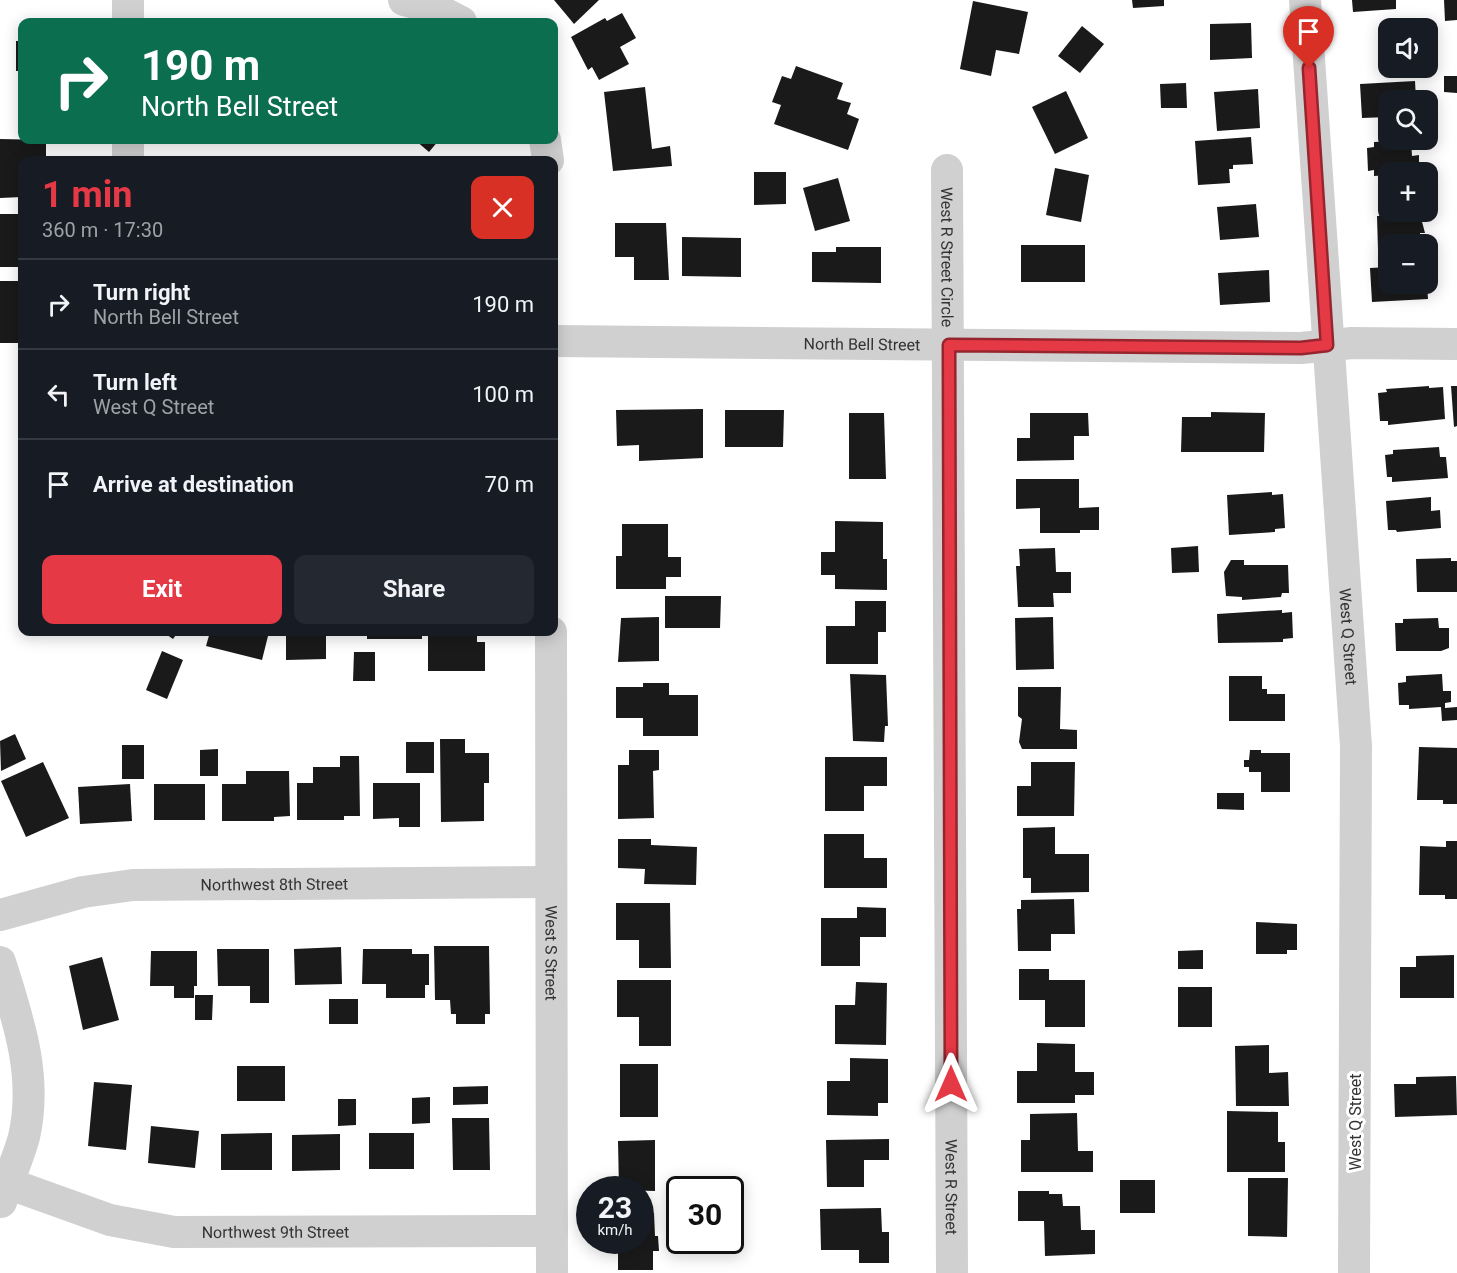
<!DOCTYPE html>
<html lang="en">
<head>
<meta charset="utf-8">
<style>
	body { margin:0; font-family:Roboto,sans-serif; background:#242831; color:#f1f3f6; height:100vh; display:flex; flex-direction:column; font-size:22px; white-space:nowrap }
	* { box-sizing:border-box; margin:0 }
	p { font-size:20px; color:#9ea1a6 }
	.icon { flex:none; width:33px; height:33px; fill:none; stroke:currentColor; stroke-width:2; stroke-linecap:round; stroke-linejoin:round }
	.map { position:relative; flex:1; overflow:hidden }
	.details { position:absolute; left:18px; top:156px; width:540px; height:480px; display:flex; flex-direction:column; background:#171b24; border-radius:12px; box-shadow:0 3px 15px #0003 }
	.details>* { flex:none }
	.hud { position:absolute; left:18px; top:18px; width:540px; height:126px; border-radius:12px; box-shadow:0 3px 15px #0003; background:#0b6e4f; color:#fff; overflow:hidden }
	.buttons { position:absolute; left:1378px; top:18px; display:grid; gap:12px }
	.buttons a { display:grid; place-items:center; width:60px; height:60px; border-radius:12px; background:#171b24; box-shadow:0 3px 15px #0003; font-size:30px }
	.speed { position:absolute; left:576px; top:1176px; display:flex; gap:12px; font-size:30px; font-weight:700; text-align:center }
	.speed>* { display:grid; place-content:center; width:78px; height:78px; border-radius:50%; background:#171b24; box-shadow:0 3px 15px #0003; line-height:1 }
	.speed small { font-size:15px; font-weight:400 }
	.speed .limit { border:3px solid #111; border-radius:9px; background:#fff; color:#111 }
	.pin { position:absolute; display:grid; place-items:center; width:51px; height:51px; color:#fff; margin:-62px -26px; border-radius:50% 50% 50% 0; rotate:-45deg; box-shadow:0 0 6px #0007 }
	.pin .icon { rotate:45deg }
	.me { position:absolute; width:66px; margin:-33px; rotate:0deg; stroke-linejoin:round; filter:drop-shadow(0 0 4px #0008) }
	.turn { display:flex; align-items:center; gap:21px; height:126px; padding:0 24px; font-size:27px }
	.turn .icon { width:78px; height:78px; stroke-width:2.5 }
	.turn b { display:block; font-size:42px; line-height:51px }
	.round { display:grid; place-items:center; flex:none; width:63px; height:63px; border-radius:12px; background:#242831 }
	.overview { display:flex; align-items:center; justify-content:space-between; height:102px; padding:0 24px }
	h1 { font-size:36px; font-weight:700; line-height:45px; color:#e63946 }
	.cta { display:flex; gap:12px; margin-top:auto; padding:12px 24px }
	.cta a { flex:1; height:69px; border-radius:12px; background:#e63946; color:#fff; font-size:24px; font-weight:700; line-height:69px; text-align:center }
	.cta a+a { background:#242831; color:#f1f3f6 }
	ul { padding:0; list-style:none }
	li { display:flex; align-items:center; gap:18px; height:90px; padding:0 24px; border-top:2px solid #363941 }
	li div { flex:1 }
	li b { display:block; font-size:22px }
	li em { font-style:normal }
	.map>svg:first-child { display:block }
	.building { fill:#1a1a1a }
	.lines { fill:none; stroke-linecap:round; stroke-linejoin:round }
	.minor { stroke:#d0d0d0; stroke-width:32 }
	.route-casing { stroke:#96252e; stroke-width:15 }
	.route { stroke:#e63946; stroke-width:10 }
	.labels { text-anchor:middle; stroke-width:6; stroke-linejoin:round; paint-order:stroke }
	.street-label { font-size:16px; fill:#333; stroke:#fff }
</style>
</head>
<body>
<div class="map">
<svg width="1457" height="1273" viewBox="0 0 1457 1273">
	<rect width="100%" height="100%" fill="#fff"/>
	<g class="building">
		<polygon points="554,0 599,0 574,24"/>
		<polygon points="1132,0 1164,0 1164,6 1133,8"/>
		<polygon points="1352,0 1396,0 1396,9 1353,12"/>
		<polygon points="1444,0 1457,0 1457,20 1445,21"/>
		<polygon points="973,1 1028,12 1019,54 996,50 991,76 960,69"/>
		<polygon points="622,13 636,38 620,47 629,64 599,80 592,67 588,70 571,37 605,18 607,21"/>
		<polygon points="1251,23 1252,58 1210,60 1210,24"/>
		<polygon points="1082,26 1104,44 1080,73 1058,56"/>
		<polygon points="16,41 22,41 22,116 20,116 20,71 16,71"/>
		<polygon points="796,66 843,83 837,99 851,103 847,114 859,119 848,150 774,124 781,105 772,102 782,76 791,79"/>
		<polygon points="1444,76 1457,76 1457,93 1444,92"/>
		<polygon points="1415,81 1416,100 1389,100 1389,117 1362,118 1360,84"/>
		<polygon points="1186,83 1187,108 1161,108 1160,84"/>
		<polygon points="645,87 652,149 670,146 672,166 613,171 604,92"/>
		<polygon points="1258,89 1260,128 1217,131 1214,92"/>
		<polygon points="1066,91 1088,138 1055,154 1032,107"/>
		<polygon points="1251,137 1253,164 1233,165 1233,169 1229,169 1230,183 1198,185 1195,141"/>
		<polygon points="0,139 46,140 46,160 22,160 22,197 0,198"/>
		<rect x="192" y="140" width="45" height="4"/>
		<polygon points="415,140 439,140 429,152"/>
		<polygon points="1411,140 1412,156 1419,155 1419,166 1413,167 1413,172 1389,172 1389,175 1374,176 1374,170 1368,171 1367,148 1374,147 1374,142"/>
		<polygon points="1055,168 1089,175 1081,222 1046,215"/>
		<polygon points="754,172 786,172 786,204 754,205"/>
		<polygon points="838,178 850,221 815,231 803,188"/>
		<polygon points="1256,204 1259,237 1220,240 1217,207"/>
		<rect x="0" y="214" width="22" height="53"/>
		<polygon points="1420,214 1425,233 1420,233 1420,244 1389,244 1389,249 1378,250 1377,216"/>
		<polygon points="615,223 666,223 669,280 634,280 634,257 615,257"/>
		<polygon points="682,237 741,238 741,277 682,276"/>
		<rect x="1021" y="245" width="64" height="37"/>
		<polygon points="836,247 881,247 881,283 812,282 812,252 836,252"/>
		<polygon points="1389,267 1389,284 1427,284 1428,299 1372,302 1370,268"/>
		<polygon points="1269,270 1270,302 1220,305 1218,273"/>
		<rect x="0" y="281" width="22" height="62"/>
		<polygon points="1429,386 1429,388 1443,387 1445,419 1388,425 1388,421 1380,421 1378,393 1387,392 1386,389"/>
		<polygon points="1451,386 1457,386 1457,426 1454,427"/>
		<polygon points="703,409 703,458 639,461 639,445 617,446 616,410"/>
		<polygon points="725,410 784,410 783,447 725,447"/>
		<polygon points="1211,412 1265,413 1264,452 1181,452 1182,417 1211,417"/>
		<polygon points="849,413 884,413 886,479 849,479"/>
		<polygon points="1030,413 1088,413 1089,436 1074,436 1074,460 1017,461 1017,438 1030,438"/>
		<polygon points="1439,447 1440,457 1446,457 1448,478 1392,482 1392,477 1387,477 1385,455 1393,454 1393,450"/>
		<polygon points="1016,479 1079,479 1079,508 1099,507 1099,530 1080,530 1080,533 1040,533 1040,508 1016,509"/>
		<polygon points="1272,492 1272,495 1283,494 1285,528 1275,529 1275,532 1229,535 1227,495"/>
		<polygon points="1431,497 1431,511 1440,510 1441,528 1397,532 1396,530 1388,530 1386,501"/>
		<polygon points="835,521 883,522 883,559 887,559 887,590 835,589 835,575 821,575 821,552 835,552"/>
		<polygon points="622,524 668,524 668,557 681,557 681,577 666,577 666,589 616,589 616,556 622,556"/>
		<polygon points="1198,546 1199,572 1172,573 1171,548"/>
		<polygon points="1055,548 1056,572 1071,572 1071,593 1053,593 1054,607 1018,607 1016,566 1020,566 1019,549"/>
		<polygon points="1451,558 1451,561 1457,561 1457,592 1417,592 1416,559"/>
		<polygon points="1231,560 1244,560 1244,565 1288,565 1289,593 1282,593 1281,597 1242,600 1242,597 1226,596 1224,572"/>
		<polygon points="665,596 721,596 720,628 665,628"/>
		<polygon points="855,601 886,601 886,632 878,632 878,664 826,664 826,626 855,626"/>
		<polygon points="1282,610 1282,613 1292,612 1293,638 1283,639 1283,642 1218,643 1217,614"/>
		<polygon points="659,617 659,661 618,662 621,618"/>
		<polygon points="1053,617 1054,669 1016,670 1015,618"/>
		<polygon points="1438,618 1439,628 1449,628 1449,648 1441,651 1396,651 1395,623 1403,623 1403,619"/>
		<polygon points="163,632 178,632 173,639"/>
		<polygon points="210,632 269,632 262,660 206,646"/>
		<polygon points="286,632 326,632 326,659 286,660"/>
		<rect x="367" y="632" width="55" height="7"/>
		<polygon points="428,632 477,632 477,642 485,642 485,671 428,671"/>
		<polygon points="162,651 183,660 167,699 146,690"/>
		<polygon points="354,652 375,652 375,681 353,681"/>
		<polygon points="850,674 886,675 888,726 885,726 884,742 853,741"/>
		<polygon points="1442,674 1443,691 1451,691 1451,702 1445,703 1445,708 1457,707 1457,720 1442,721 1441,707 1409,709 1409,705 1399,705 1398,683 1406,682 1406,676"/>
		<polygon points="1229,676 1262,676 1262,689 1267,689 1267,694 1285,694 1285,721 1229,721"/>
		<polygon points="643,683 669,683 669,695 698,695 698,736 643,736 643,718 616,718 616,687 643,687"/>
		<polygon points="1018,687 1061,687 1060,729 1077,730 1077,749 1022,749 1019,742 1022,719 1018,716"/>
		<polygon points="15,734 26,759 1,771 0,741"/>
		<polygon points="440,739 465,739 465,753 489,753 489,783 484,783 484,821 441,822"/>
		<rect x="406" y="742" width="28" height="31"/>
		<rect x="122" y="745" width="22" height="34"/>
		<polygon points="1419,747 1457,748 1457,804 1443,804 1443,800 1417,800"/>
		<polygon points="218,749 218,776 200,776 200,750"/>
		<polygon points="629,750 659,750 659,770 653,771 654,818 618,819 618,765 629,765"/>
		<polygon points="1250,750 1261,750 1261,753 1290,753 1290,792 1261,792 1261,772 1249,772 1249,767 1244,767 1244,760 1249,760"/>
		<polygon points="340,756 359,756 360,816 344,816 344,820 297,820 297,783 313,783 313,767 340,767"/>
		<polygon points="825,757 887,757 887,786 864,786 864,811 825,811"/>
		<polygon points="43,762 69,818 26,837 1,781"/>
		<polygon points="1031,762 1075,762 1074,816 1017,816 1017,786 1031,786"/>
		<polygon points="246,771 289,771 290,816 274,817 274,821 222,821 222,784 246,784"/>
		<polygon points="373,783 420,783 420,827 399,827 399,818 373,819"/>
		<polygon points="130,784 132,821 80,824 78,787"/>
		<rect x="154" y="784" width="51" height="36"/>
		<polygon points="1217,793 1244,793 1244,810 1217,809"/>
		<polygon points="1055,827 1055,854 1089,854 1089,892 1031,893 1031,878 1023,878 1023,828"/>
		<polygon points="824,834 864,834 864,858 887,858 887,888 824,888"/>
		<polygon points="618,839 651,839 651,845 697,847 696,885 644,884 645,869 618,868"/>
		<polygon points="1446,841 1457,841 1457,899 1445,899 1445,895 1419,895 1420,846 1446,847"/>
		<polygon points="1074,899 1075,934 1051,934 1051,951 1018,951 1017,909 1021,909 1021,900"/>
		<polygon points="616,903 670,903 671,968 639,968 639,940 616,940"/>
		<polygon points="857,907 886,908 886,937 860,937 860,966 821,966 821,918 857,918"/>
		<polygon points="1256,922 1297,924 1297,950 1287,950 1287,954 1256,954"/>
		<polygon points="434,946 489,946 490,1014 485,1014 485,1024 456,1024 456,1014 451,1014 450,1000 435,1000"/>
		<polygon points="341,947 342,984 295,985 294,949"/>
		<polygon points="217,949 269,949 269,1003 250,1003 250,986 218,986"/>
		<polygon points="363,949 412,949 412,954 429,954 429,985 425,985 425,998 386,998 386,984 362,984"/>
		<polygon points="1203,950 1203,969 1178,969 1178,951"/>
		<polygon points="151,951 197,951 197,986 194,986 194,998 174,998 174,986 150,986"/>
		<polygon points="1454,955 1454,998 1400,998 1400,967 1416,967 1416,956"/>
		<polygon points="102,957 119,1020 83,1030 69,966"/>
		<polygon points="1019,969 1049,969 1049,980 1085,980 1085,1027 1045,1027 1045,1000 1019,1000"/>
		<polygon points="617,980 671,980 671,1046 639,1046 639,1017 617,1017"/>
		<polygon points="856,982 887,983 886,1045 835,1044 835,1005 855,1005"/>
		<rect x="1178" y="987" width="34" height="40"/>
		<polygon points="195,995 213,995 212,1020 195,1020"/>
		<rect x="329" y="999" width="29" height="25"/>
		<polygon points="1037,1043 1075,1044 1075,1072 1094,1072 1094,1095 1075,1095 1075,1103 1017,1103 1017,1071 1037,1071"/>
		<polygon points="1269,1045 1269,1073 1288,1072 1289,1106 1236,1106 1235,1046"/>
		<polygon points="850,1058 888,1059 888,1103 878,1103 878,1116 827,1115 827,1081 850,1081"/>
		<rect x="620" y="1064" width="38" height="53"/>
		<rect x="237" y="1066" width="48" height="35"/>
		<polygon points="1456,1076 1457,1115 1395,1117 1394,1084 1416,1084 1416,1077"/>
		<polygon points="94,1082 132,1085 126,1150 88,1146"/>
		<polygon points="488,1086 488,1104 453,1105 453,1087"/>
		<polygon points="430,1097 430,1123 412,1124 412,1098"/>
		<polygon points="338,1099 356,1099 356,1125 338,1126"/>
		<polygon points="1227,1111 1278,1112 1278,1142 1285,1142 1285,1172 1227,1172"/>
		<polygon points="1077,1113 1078,1151 1093,1151 1093,1172 1021,1172 1021,1140 1030,1140 1030,1114"/>
		<polygon points="452,1118 489,1118 490,1170 453,1170"/>
		<polygon points="151,1126 199,1131 195,1168 148,1163"/>
		<polygon points="272,1133 272,1170 221,1170 221,1134"/>
		<rect x="369" y="1133" width="45" height="36"/>
		<polygon points="340,1134 340,1170 292,1171 292,1135"/>
		<polygon points="889,1139 889,1160 864,1160 864,1187 827,1187 826,1140"/>
		<polygon points="655,1140 655,1191 619,1190 618,1141"/>
		<polygon points="1248,1178 1288,1178 1287,1237 1248,1236"/>
		<rect x="1120" y="1180" width="35" height="33"/>
		<polygon points="1018,1191 1049,1191 1049,1194 1062,1194 1063,1206 1080,1206 1081,1230 1095,1230 1095,1254 1045,1256 1044,1221 1018,1221"/>
		<polygon points="881,1208 882,1232 889,1232 889,1263 859,1263 859,1250 821,1250 820,1209"/>
		<polygon points="640,1213 654,1213 655,1236 658,1236 659,1251 653,1251 653,1270 618,1270 618,1240 640,1240"/>
	</g>
	<g class="lines">
		<g class="minor">
			<polyline points="128,0 128,22"/>
			<polyline points="404,0 434,8 461,22"/>
			<path id="s1" d="M1305,0L1356,746L1354,1273"/>
			<polyline points="128,140 128,160"/>
			<polyline points="545,140 548,160"/>
			<path id="s2" d="M947,170L952,1273"/>
			<path id="s3" d="M554,341L1301,348L1352,343L1457,344"/>
			<path id="s4" d="M551,632L552,1273"/>
			<path id="s5" d="M0,915L83,892L133,885L550,882"/>
			<path d="M0,962C18,1019 38,1076 24,1137C18,1159 8,1180 1,1202"/>
			<path id="s6" d="M7,1183L110,1220L174,1232L552,1231"/>
		</g>
	</g>
	<g class="lines">
		<defs>
			<polyline id="route" points="951,1084 949,345 1301,348 1327,345 1309,68"/>
		</defs>
		<use href="#route" class="route-casing"/>
		<use href="#route" class="route"/>
	</g>
	<g class="labels">
		<g class="street-label">
			<text dy="6" stroke="none"><textPath href="#s2" startOffset="87">West R Street Circle</textPath></text>
			<text dy="6" stroke="none"><textPath href="#s3" startOffset="308">North Bell Street</textPath></text>
			<text dy="6" stroke="none"><textPath href="#s1" startOffset="638">West Q Street</textPath></text>
			<text dy="6" stroke="none"><textPath href="#s5" startOffset="278">Northwest 8th Street</textPath></text>
			<text dy="6" stroke="none"><textPath href="#s4" startOffset="321">West S Street</textPath></text>
			<text transform="translate(1355 1122) rotate(-90)" y="6">West Q Street</text>
			<text dy="6" stroke="none"><textPath href="#s2" startOffset="1017">West R Street</textPath></text>
			<text dy="6" stroke="none"><textPath href="#s6" startOffset="276">Northwest 9th Street</textPath></text>
		</g>
	</g>
</svg>
<div class="buttons">
<a><svg class="icon" aria-label="sound" viewBox="0 0 24 24"><path d="M4 9h4l5-4v14l-5-4H4zM17 9q2 3 0 6"/></svg></a>
<a><svg class="icon" aria-label="search" viewBox="0 0 24 24"><circle cx="10" cy="10" r="6"/><path d="M15 15l6 6"/></svg></a>
<a>+</a>
<a>−</a>
</div>
<div class="speed"><div>23<small>km/h</small></div><div class="limit">30</div></div>
<div class="pin" style="left:1309px;top:68px;background:#d93025"><svg class="icon" aria-label="arrive" viewBox="0 0 24 24"><path d="M6 21V4h12l-3 4 3 4H6"/></svg></div>
<svg class="me" style="left:951px;top:1084px" viewBox="-20 -20 40 40"><path d="M0-17L14 15 0 8-14 15z" fill="#e63946" stroke="#fff" stroke-width="4"/></svg>
<div class="hud">
<div class="turn"><svg class="icon" aria-label="right" viewBox="0 0 24 24"><path d="M7 20v-9h11M14 6l5 5-5 5"/></svg><div><b>190 m</b>North Bell Street</div></div>
</div>
<section class="details">
<div class="overview"><div><h1>1 min</h1><p>360 m · 17:30</p></div><a class="round" style="background:#d93025;color:#fff"><svg class="icon" aria-label="close" viewBox="0 0 24 24"><path d="M6 6l12 12M18 6L6 18"/></svg></a></div>
<ul>
<li><svg class="icon" aria-label="right" viewBox="0 0 24 24"><path d="M7 20v-9h11M14 6l5 5-5 5"/></svg><div><b>Turn right</b><p>North Bell Street</p></div><em>190 m</em></li>
<li><svg class="icon" aria-label="left" viewBox="0 0 24 24"><path d="M17 20v-9H6M10 6l-5 5 5 5"/></svg><div><b>Turn left</b><p>West Q Street</p></div><em>100 m</em></li>
<li><svg class="icon" aria-label="arrive" viewBox="0 0 24 24"><path d="M6 21V4h12l-3 4 3 4H6"/></svg><div><b>Arrive at destination</b></div><em>70 m</em></li>
</ul>
<div class="cta"><a>Exit</a><a>Share</a></div>
</section>
</div>
</body>
</html>
